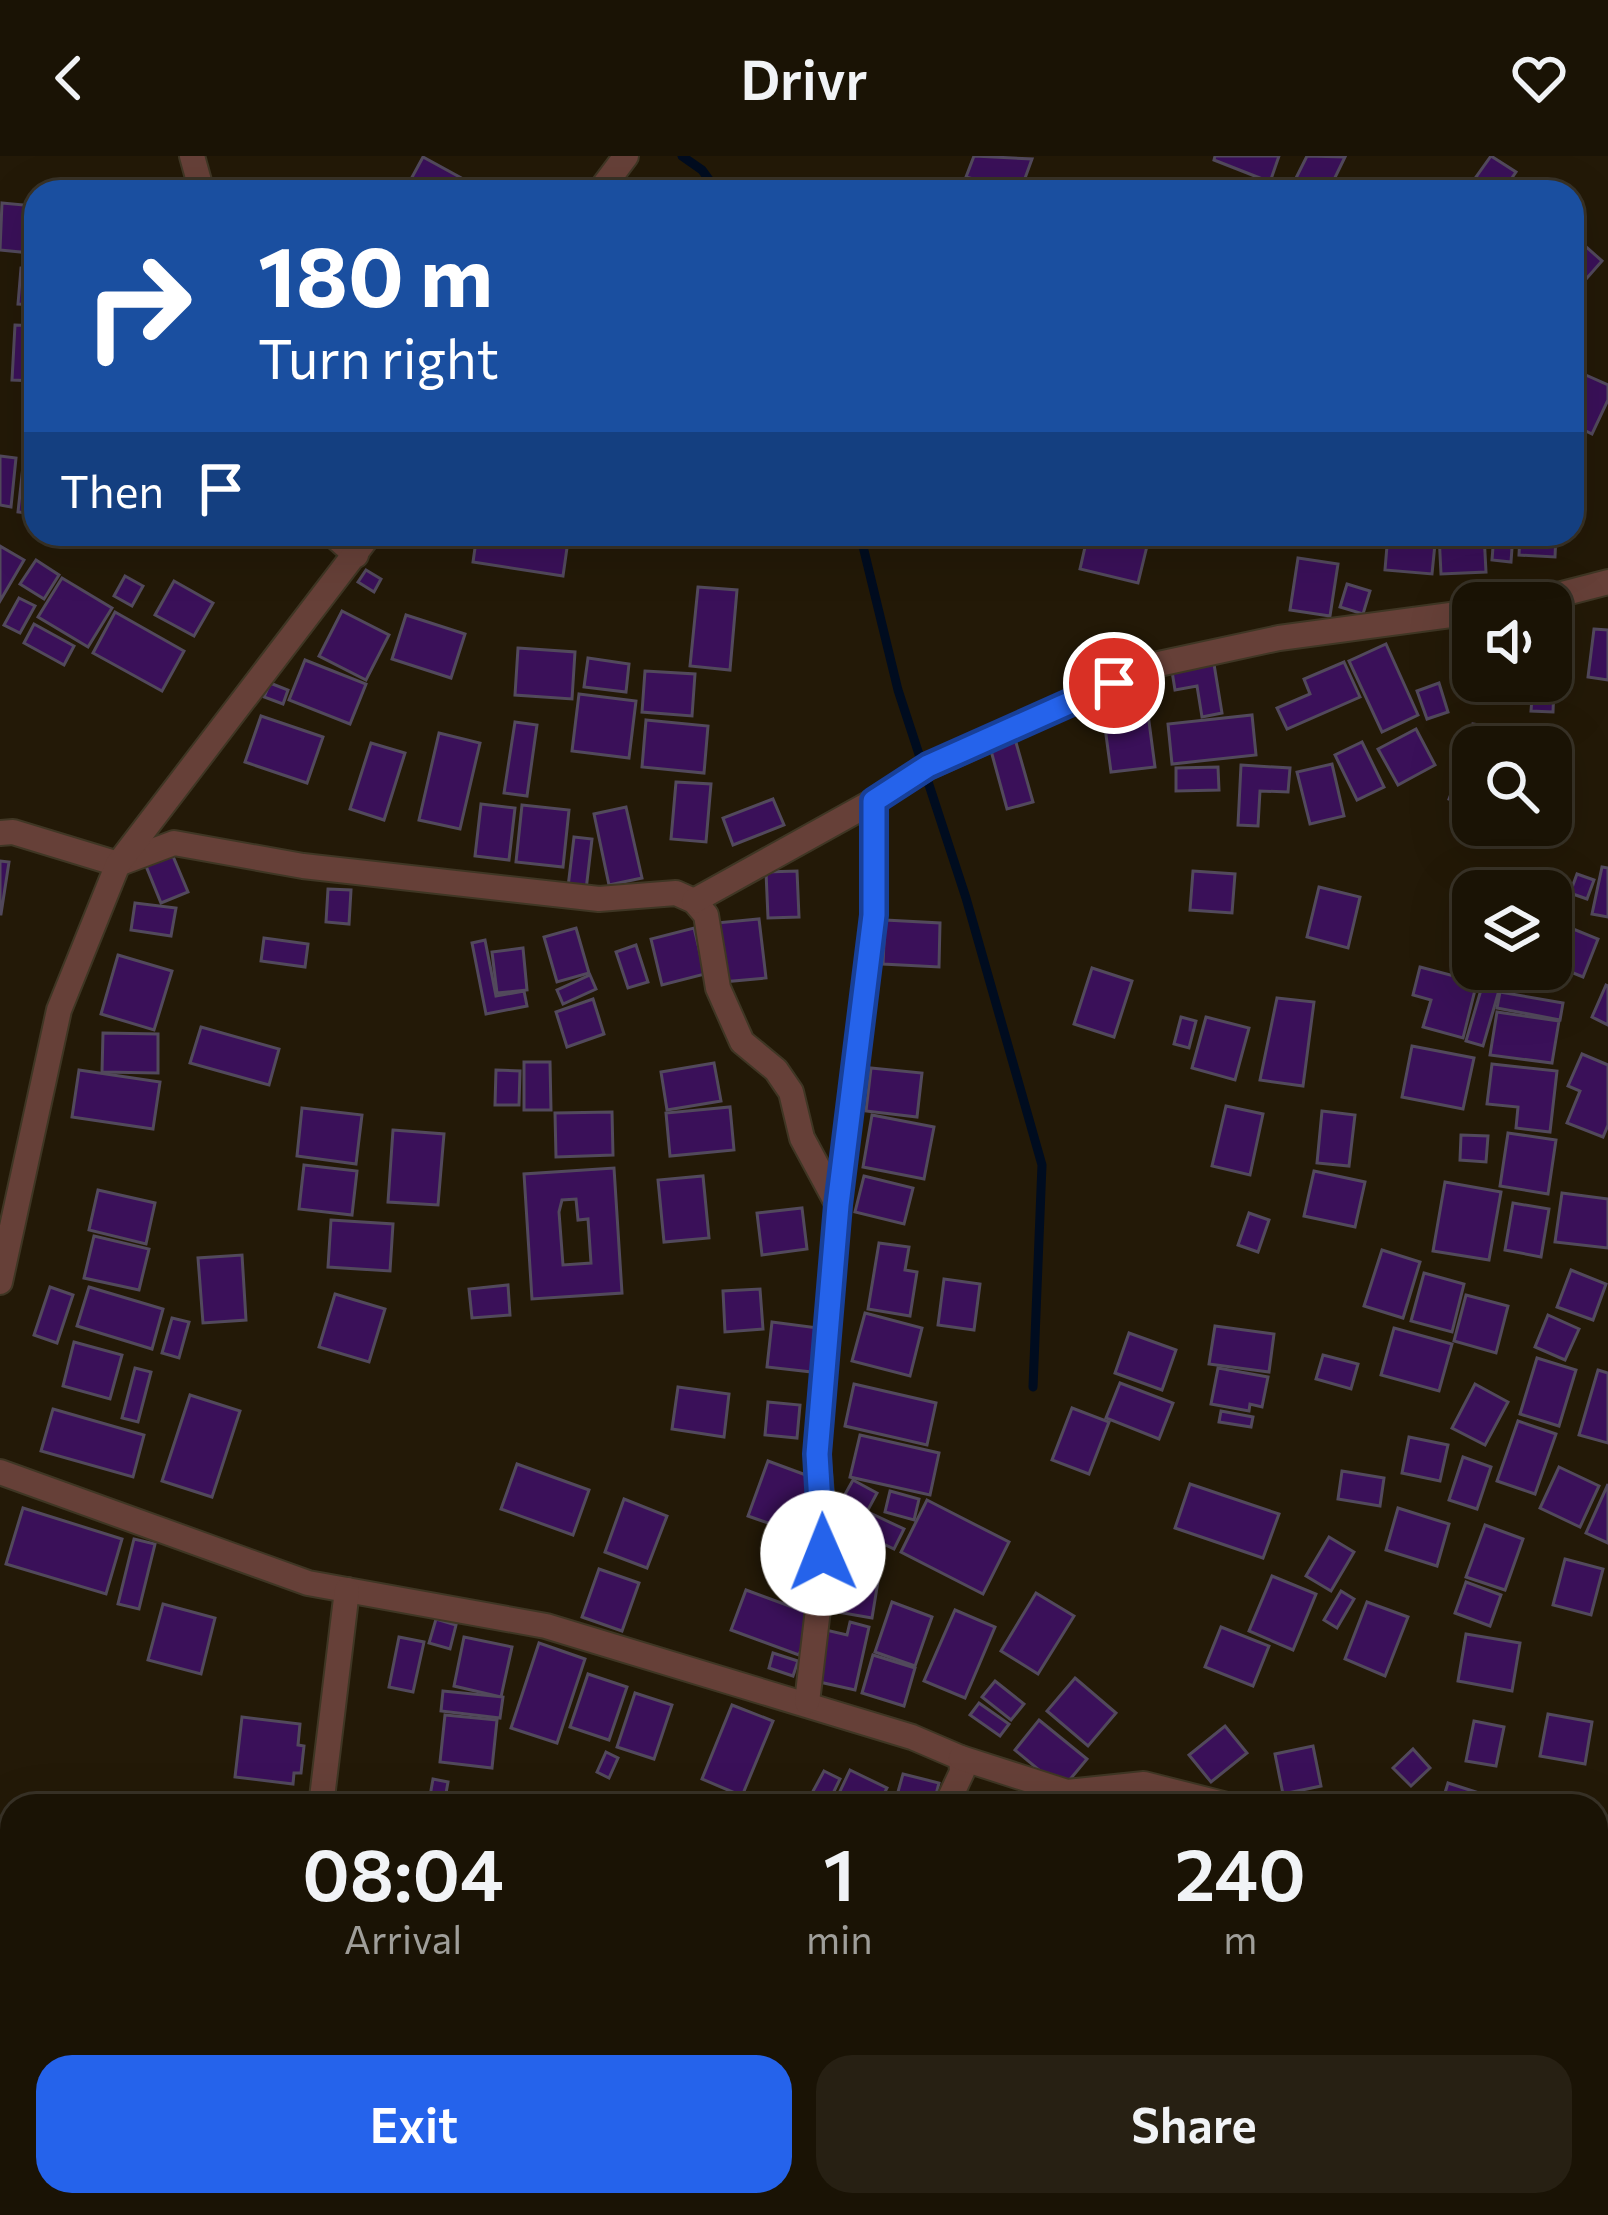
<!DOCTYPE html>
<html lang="en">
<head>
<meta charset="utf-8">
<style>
	body { margin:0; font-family:Commissioner,sans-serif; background:#272013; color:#f1f3f6; height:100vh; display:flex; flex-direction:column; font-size:45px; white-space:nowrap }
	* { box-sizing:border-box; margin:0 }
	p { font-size:39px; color:#9f9e9a }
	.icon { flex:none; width:66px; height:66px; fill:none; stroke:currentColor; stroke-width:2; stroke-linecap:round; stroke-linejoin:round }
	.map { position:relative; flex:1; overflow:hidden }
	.details { position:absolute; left:0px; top:1638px; width:1608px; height:423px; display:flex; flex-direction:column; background:#1a1305; border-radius:36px 36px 0 0; box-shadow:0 12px 48px #0002,0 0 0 3px #383227 }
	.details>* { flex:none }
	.banner { position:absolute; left:24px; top:24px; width:1560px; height:366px; border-radius:36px; box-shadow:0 12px 48px #0002,0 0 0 3px #383227; background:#1a4fa0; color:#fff; overflow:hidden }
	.fabs { position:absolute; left:1452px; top:426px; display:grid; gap:24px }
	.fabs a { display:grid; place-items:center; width:120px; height:120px; border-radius:24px; background:#1a1305; box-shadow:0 12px 48px #0002,0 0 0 3px #383227; font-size:60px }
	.pin { position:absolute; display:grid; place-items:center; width:102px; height:102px; color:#fff; margin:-51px; border:6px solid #fff; border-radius:50%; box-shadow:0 3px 12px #0007 }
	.me { position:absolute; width:132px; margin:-66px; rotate:359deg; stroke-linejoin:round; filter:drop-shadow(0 0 9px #0008) }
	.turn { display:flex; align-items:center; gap:42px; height:252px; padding:0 36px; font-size:54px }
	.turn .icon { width:156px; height:156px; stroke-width:2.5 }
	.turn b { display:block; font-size:84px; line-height:102px }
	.then { display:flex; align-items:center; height:114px; padding:0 36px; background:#0003; gap:24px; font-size:45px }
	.eta { display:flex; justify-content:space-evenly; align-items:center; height:204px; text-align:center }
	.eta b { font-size:72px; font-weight:600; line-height:84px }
	.button { display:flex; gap:24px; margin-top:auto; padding:24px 36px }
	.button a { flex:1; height:138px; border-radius:36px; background:#2563eb; color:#fff; font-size:48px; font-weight:600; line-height:138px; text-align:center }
	.button a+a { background:#272013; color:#f1f3f6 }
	header { display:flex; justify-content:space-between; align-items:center; height:156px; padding:0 36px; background:#1a1305; font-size:54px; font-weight:600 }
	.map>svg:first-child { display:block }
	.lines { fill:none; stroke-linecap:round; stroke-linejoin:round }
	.stream { stroke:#000c1f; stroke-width:9 }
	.building { fill:#3a1059; stroke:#52495c; stroke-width:3; fill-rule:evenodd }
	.minor-casing { stroke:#3f3624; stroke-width:28 }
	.minor { stroke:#664038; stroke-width:24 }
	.route-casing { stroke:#184099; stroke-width:30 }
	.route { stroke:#2563eb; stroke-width:21 }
</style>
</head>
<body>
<header><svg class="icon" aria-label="back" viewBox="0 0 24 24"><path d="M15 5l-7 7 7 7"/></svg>Drivr<svg class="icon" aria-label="heart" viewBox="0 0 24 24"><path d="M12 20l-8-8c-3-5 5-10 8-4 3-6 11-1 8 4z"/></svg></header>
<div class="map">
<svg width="1608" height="2059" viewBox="0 0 1608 2059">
	<rect width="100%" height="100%" fill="#231907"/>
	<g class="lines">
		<g class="stream">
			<polyline points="682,0 702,14 718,36"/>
			<polyline points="860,378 898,534 966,742 1042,1009 1033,1231"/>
		</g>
	</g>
	<g class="building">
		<polygon points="974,0 1032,3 1020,36 966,21"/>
		<polygon points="1215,0 1279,0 1270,26 1214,4"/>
		<polygon points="1307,0 1345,1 1328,36 1289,36"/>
		<polygon points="1491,0 1516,16 1502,36 1476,21"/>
		<polygon points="423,1 487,36 404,36"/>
		<polygon points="2,47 35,50 31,97 0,94"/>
		<polygon points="1583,88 1602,105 1580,130 1572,123 1572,100"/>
		<polygon points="21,112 36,113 36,149 18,148"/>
		<polygon points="15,169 36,170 36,225 12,224"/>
		<polygon points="1579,216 1608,229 1608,244 1592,278 1572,268 1572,231"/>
		<polygon points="0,300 16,302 11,351 0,349"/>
		<polygon points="24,301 36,303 36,358 18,356"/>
		<polygon points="477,378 569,378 563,420 473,406"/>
		<polygon points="1088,378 1149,382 1138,427 1080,413"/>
		<polygon points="1388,378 1436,378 1432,418 1385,414"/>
		<polygon points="1439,378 1484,378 1486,416 1441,418"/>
		<polygon points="1494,378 1513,378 1511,406 1492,404"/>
		<polygon points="1520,378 1556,378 1555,401 1519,399"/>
		<polygon points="0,390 24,404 0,445"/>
		<polygon points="1298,402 1338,408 1330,460 1290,454"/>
		<polygon points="36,404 59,419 44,443 20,428"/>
		<polygon points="366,414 381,423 374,436 358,426"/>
		<polygon points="125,420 143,430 132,450 114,440"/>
		<polygon points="62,422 112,452 88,491 38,461"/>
		<polygon points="174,425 213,447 194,480 155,459"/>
		<polygon points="1347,428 1370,435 1363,458 1340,451"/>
		<polygon points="698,431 737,434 730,514 690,510"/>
		<polygon points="19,442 35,450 20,477 4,469"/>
		<polygon points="342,455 389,479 366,524 319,500"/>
		<polygon points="115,456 184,495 162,535 93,497"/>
		<polygon points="406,459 465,478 451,522 392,503"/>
		<polygon points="34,468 74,490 64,509 24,487"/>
		<polygon points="1594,473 1608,474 1608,524 1588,521"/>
		<polygon points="1463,476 1473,476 1473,520 1462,519"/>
		<polygon points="1551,478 1556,478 1553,556 1531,555 1533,528 1516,525 1551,525"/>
		<polygon points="1386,488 1418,559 1382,576 1349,505"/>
		<polygon points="518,492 575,496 572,543 515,539"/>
		<polygon points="588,502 629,508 626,536 584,531"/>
		<polygon points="1213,502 1222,557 1202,561 1197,530 1175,534 1171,509"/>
		<polygon points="305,504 366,528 350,568 289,544"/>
		<polygon points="1344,506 1360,541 1287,573 1277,552 1310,538 1304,523"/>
		<polygon points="645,515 695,518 692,560 642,556"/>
		<polygon points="270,527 288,534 283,548 264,541"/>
		<polygon points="1439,527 1448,556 1427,563 1417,535"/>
		<polygon points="579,538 636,545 629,602 572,595"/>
		<polygon points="1146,543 1155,611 1111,616 1102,549"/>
		<polygon points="1252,559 1256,599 1172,608 1168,568"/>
		<polygon points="261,560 323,581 307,627 245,606"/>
		<polygon points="646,564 708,570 704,617 642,611"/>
		<polygon points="515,566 537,569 527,640 504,637"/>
		<polygon points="1473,568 1515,574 1513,591 1473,591 1469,598"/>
		<polygon points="1416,573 1435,609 1398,629 1378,593"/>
		<polygon points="439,577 480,587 460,673 419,664"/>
		<polygon points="1015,583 1033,646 1007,653 990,591"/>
		<polygon points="1362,586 1384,631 1357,644 1335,599"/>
		<polygon points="371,587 405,597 384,664 350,653"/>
		<polygon points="1465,601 1473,604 1473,652 1449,643"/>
		<polygon points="1332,608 1344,660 1310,668 1297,616"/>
		<polygon points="1241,609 1290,612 1288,636 1260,635 1258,670 1238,669"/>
		<polygon points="1218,611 1219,634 1176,635 1176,612"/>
		<polygon points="676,626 711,628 706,686 671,683"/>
		<polygon points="773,643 784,669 733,689 723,662"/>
		<polygon points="481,648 515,652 509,704 475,700"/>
		<polygon points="522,649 569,654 563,711 516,706"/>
		<polygon points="626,651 642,722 609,729 594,658"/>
		<polygon points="574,681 592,683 586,734 568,731"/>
		<polygon points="170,693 188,736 161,747 146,710"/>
		<polygon points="0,705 9,706 1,758 0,758"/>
		<polygon points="1602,711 1608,712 1608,761 1592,758"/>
		<polygon points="797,715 799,761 768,762 766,716"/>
		<polygon points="1193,715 1235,718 1232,757 1190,754"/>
		<polygon points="1577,718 1594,724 1587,743 1570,737"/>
		<polygon points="1319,731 1360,741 1348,792 1307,781"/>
		<polygon points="328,733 351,734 349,768 326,766"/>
		<polygon points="135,747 176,752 171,780 131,774"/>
		<polygon points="759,763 766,822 722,826 716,767"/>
		<polygon points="885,764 940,767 939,811 883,808"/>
		<polygon points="1551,764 1598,783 1583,821 1551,808"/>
		<polygon points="576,772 589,817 557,826 544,781"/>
		<polygon points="694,772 705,818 662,829 651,783"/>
		<polygon points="264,782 308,788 305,811 261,805"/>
		<polygon points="485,784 496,840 524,835 527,850 486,858 472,787"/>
		<polygon points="636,789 648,826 628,832 616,796"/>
		<polygon points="523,792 527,834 497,837 492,796"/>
		<polygon points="118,799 172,815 154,874 101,858"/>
		<polygon points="1420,811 1477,826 1463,882 1423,871 1431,844 1413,839"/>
		<polygon points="1092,812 1132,825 1114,881 1074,868"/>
		<polygon points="590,819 596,833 563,848 557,834"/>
		<polygon points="1483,827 1500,831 1483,890 1466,885"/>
		<polygon points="1606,829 1608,830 1608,869 1592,861"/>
		<polygon points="1500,836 1563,847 1560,864 1497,852"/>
		<polygon points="1277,842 1314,846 1303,930 1260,924"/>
		<polygon points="593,843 604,878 567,891 556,856"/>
		<polygon points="1497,856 1559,865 1552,907 1490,899"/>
		<polygon points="1181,861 1196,865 1189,892 1174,888"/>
		<polygon points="1206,861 1249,872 1235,924 1192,912"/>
		<polygon points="201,871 279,893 269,929 190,907"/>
		<polygon points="103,877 158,878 158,917 102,916"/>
		<polygon points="1412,890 1474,902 1463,953 1402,941"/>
		<polygon points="1582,898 1608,909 1608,969 1603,981 1567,967 1580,935 1568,930"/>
		<polygon points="524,906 550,906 551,954 524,954"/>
		<polygon points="714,907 721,945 667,954 661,916"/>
		<polygon points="1492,908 1557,915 1550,976 1516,972 1518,951 1487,948"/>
		<polygon points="871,912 922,917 917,961 866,955"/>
		<polygon points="79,914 160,926 153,973 72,961"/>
		<polygon points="496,914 520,915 519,949 495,949"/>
		<polygon points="1226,950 1263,958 1250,1019 1212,1010"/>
		<polygon points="730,951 734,994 670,1000 666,957"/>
		<polygon points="302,952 362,959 356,1008 297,1000"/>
		<polygon points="1322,955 1355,959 1349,1010 1317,1007"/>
		<polygon points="612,956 613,999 556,1001 555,957"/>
		<polygon points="872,959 934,971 924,1023 863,1011"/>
		<polygon points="393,974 444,978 438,1049 388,1046"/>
		<polygon points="1508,977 1556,984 1548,1038 1500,1030"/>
		<polygon points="1461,979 1488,980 1486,1006 1460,1004"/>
		<polygon points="304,1009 357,1015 352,1059 299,1053"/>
		<path d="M614,1012L622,1137L532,1143L524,1018ZM576,1043L578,1064L588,1063L591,1107L563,1109L559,1056L562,1044Z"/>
		<polygon points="1314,1015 1365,1026 1355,1071 1304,1060"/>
		<polygon points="703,1020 709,1082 664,1086 658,1024"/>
		<polygon points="864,1020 913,1032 904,1068 855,1056"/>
		<polygon points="1445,1026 1501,1036 1489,1104 1433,1095"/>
		<polygon points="98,1034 155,1047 146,1088 89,1074"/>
		<polygon points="1562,1037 1608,1043 1608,1092 1555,1086"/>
		<polygon points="1513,1047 1549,1053 1541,1101 1505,1094"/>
		<polygon points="802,1052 807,1093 762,1099 757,1057"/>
		<polygon points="1249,1057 1269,1064 1258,1096 1238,1089"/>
		<polygon points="331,1064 393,1068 390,1115 328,1111"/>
		<polygon points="94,1080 149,1093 139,1134 84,1122"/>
		<polygon points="879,1087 909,1091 905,1114 917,1116 910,1160 868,1153"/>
		<polygon points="1382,1094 1420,1106 1403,1162 1364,1150"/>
		<polygon points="242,1099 246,1164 203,1167 198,1102"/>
		<polygon points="1571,1114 1606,1128 1593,1164 1557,1151"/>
		<polygon points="1424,1117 1464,1128 1452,1176 1411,1165"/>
		<polygon points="944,1123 980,1128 974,1174 938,1169"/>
		<polygon points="508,1129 510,1159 472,1162 469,1133"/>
		<polygon points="50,1131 73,1139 57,1187 34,1179"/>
		<polygon points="89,1131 163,1153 152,1193 77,1170"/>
		<polygon points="760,1133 763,1173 725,1176 723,1135"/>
		<polygon points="335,1138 385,1153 369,1206 319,1191"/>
		<polygon points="1466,1139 1508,1150 1496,1197 1454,1185"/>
		<polygon points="865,1157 922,1172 910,1220 852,1205"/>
		<polygon points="1548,1159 1579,1173 1565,1204 1535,1191"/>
		<polygon points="172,1162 189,1166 179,1202 162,1197"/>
		<polygon points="772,1166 818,1172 812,1216 767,1211"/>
		<polygon points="1215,1170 1274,1178 1269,1216 1209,1208"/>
		<polygon points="1394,1172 1452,1188 1439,1235 1381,1219"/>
		<polygon points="1129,1177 1176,1194 1162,1234 1115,1217"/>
		<polygon points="74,1186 122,1199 110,1243 63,1230"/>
		<polygon points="1323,1199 1358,1208 1351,1233 1316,1223"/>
		<polygon points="1537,1202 1576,1214 1559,1270 1520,1258"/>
		<polygon points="135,1212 151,1216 138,1266 122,1262"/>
		<polygon points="1218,1212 1268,1221 1262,1251 1250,1248 1249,1255 1211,1248"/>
		<polygon points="1598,1214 1608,1217 1608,1287 1579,1279"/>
		<polygon points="1120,1227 1173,1247 1159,1283 1106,1262"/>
		<polygon points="854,1228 936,1247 927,1289 845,1270"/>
		<polygon points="1475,1228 1508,1246 1485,1289 1452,1272"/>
		<polygon points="678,1231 729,1238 724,1281 672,1273"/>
		<polygon points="190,1239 240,1255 212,1341 162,1325"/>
		<polygon points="768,1246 800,1249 797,1282 765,1279"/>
		<polygon points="1072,1252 1109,1266 1089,1318 1052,1304"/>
		<polygon points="53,1253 144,1279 133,1321 41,1295"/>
		<polygon points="1221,1255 1253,1261 1251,1271 1219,1266"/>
		<polygon points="1518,1265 1556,1278 1535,1338 1497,1325"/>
		<polygon points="860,1279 939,1297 930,1339 850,1321"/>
		<polygon points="1409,1281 1448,1289 1440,1325 1402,1317"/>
		<polygon points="1463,1301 1491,1311 1477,1353 1449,1344"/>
		<polygon points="768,1305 814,1322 794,1376 748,1360"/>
		<polygon points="517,1308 589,1334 573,1379 501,1353"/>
		<polygon points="1559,1311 1599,1330 1580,1371 1540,1352"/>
		<polygon points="1342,1315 1384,1322 1380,1350 1338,1343"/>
		<polygon points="853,1324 877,1337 862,1365 838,1351"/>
		<polygon points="1190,1328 1279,1358 1263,1402 1175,1372"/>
		<polygon points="1608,1328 1608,1387 1586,1377"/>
		<polygon points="890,1335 919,1343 914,1364 885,1356"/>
		<polygon points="624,1343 667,1360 647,1412 605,1396"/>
		<polygon points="927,1344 1009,1386 983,1438 901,1396"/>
		<polygon points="23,1352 122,1383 106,1438 6,1408"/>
		<polygon points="1398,1352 1449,1368 1437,1410 1386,1394"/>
		<polygon points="868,1356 904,1373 894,1393 859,1376"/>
		<polygon points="1485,1369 1523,1383 1505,1434 1466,1421"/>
		<polygon points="1329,1381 1354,1396 1331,1435 1306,1420"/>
		<polygon points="134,1383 155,1388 139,1453 118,1448"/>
		<polygon points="842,1394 882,1401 872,1462 832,1455"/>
		<polygon points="1565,1403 1603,1413 1591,1459 1553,1449"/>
		<polygon points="599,1413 639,1427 622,1475 582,1461"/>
		<polygon points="1272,1420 1316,1438 1293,1494 1249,1475"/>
		<polygon points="1466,1426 1501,1439 1490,1470 1455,1457"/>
		<polygon points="746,1434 814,1459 799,1499 731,1474"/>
		<polygon points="1341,1435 1354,1443 1337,1472 1324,1464"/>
		<polygon points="1036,1437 1074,1460 1038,1518 1001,1495"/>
		<polygon points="892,1446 932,1461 915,1510 875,1496"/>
		<polygon points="1367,1446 1408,1461 1385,1520 1345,1503"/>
		<polygon points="163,1448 215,1462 201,1518 148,1504"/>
		<polygon points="955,1454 995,1471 965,1542 924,1525"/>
		<polygon points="436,1463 456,1469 450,1493 429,1487"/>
		<polygon points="850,1466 869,1471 855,1534 815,1525 826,1474 847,1479"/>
		<polygon points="1221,1471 1269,1490 1253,1530 1205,1511"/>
		<polygon points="1466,1478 1520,1487 1512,1535 1458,1525"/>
		<polygon points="399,1481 424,1486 413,1536 389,1531"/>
		<polygon points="464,1481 512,1491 501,1541 454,1530"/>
		<polygon points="539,1487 585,1503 557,1587 511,1572"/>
		<polygon points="773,1497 798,1505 793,1520 769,1512"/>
		<polygon points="873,1499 915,1512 904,1550 862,1537"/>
		<polygon points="588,1518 627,1531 609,1584 570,1571"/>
		<polygon points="1075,1522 1116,1557 1088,1590 1047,1555"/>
		<polygon points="995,1525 1024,1548 1011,1564 982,1541"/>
		<polygon points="443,1535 503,1541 500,1562 441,1555"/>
		<polygon points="635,1537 672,1549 654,1603 617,1591"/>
		<polygon points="979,1547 1009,1568 1000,1580 970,1559"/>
		<polygon points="732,1549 773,1565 742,1640 702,1623"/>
		<polygon points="1548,1558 1592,1566 1585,1608 1540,1600"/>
		<polygon points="445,1559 497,1564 492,1612 440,1606"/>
		<polygon points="242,1561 300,1568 298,1589 304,1590 301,1617 294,1617 293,1628 235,1621"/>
		<polygon points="1039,1564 1087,1603 1062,1633 1015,1594"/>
		<polygon points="1474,1565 1504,1571 1496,1610 1466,1605"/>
		<polygon points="1225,1570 1247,1597 1211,1626 1189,1599"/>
		<polygon points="1313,1590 1321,1630 1283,1638 1275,1598"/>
		<polygon points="1413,1593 1430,1612 1411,1630 1393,1612"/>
		<polygon points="606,1596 618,1602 609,1622 597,1616"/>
		<polygon points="850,1614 887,1632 878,1650 833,1650"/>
		<polygon points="824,1615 840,1623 827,1650 805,1650"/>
		<polygon points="903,1618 939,1627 933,1650 894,1650"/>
		<polygon points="433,1623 448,1626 445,1643 430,1640"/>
		<polygon points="1448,1627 1476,1636 1472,1650 1441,1650"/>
		<polygon points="716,1637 740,1646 739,1650 711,1650"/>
		<polygon points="1526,1637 1555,1643 1553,1650 1523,1650"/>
		<polygon points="1596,1874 1607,1874 1604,1925 1596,1925"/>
		<polygon points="1596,2042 1608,2042 1608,2059 1590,2059"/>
		<rect x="172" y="2049" width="116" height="10"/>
		<rect x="383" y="2049" width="67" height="10"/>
		<polygon points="710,2049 726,2049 740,2056 705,2059"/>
		<polygon points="1090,2049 1140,2049 1161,2059 1085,2059"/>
		<polygon points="1420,2053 1420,2059 1342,2059 1342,2058"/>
	</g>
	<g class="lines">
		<defs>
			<g id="minor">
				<polyline points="192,0 202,36"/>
				<polyline points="599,36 626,0"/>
				<polyline points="332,378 356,399"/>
				<polyline points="1527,447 1608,426"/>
				<polyline points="0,677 13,676 118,708 174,687 303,710 599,743 676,737 694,745 706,759 718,832 742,886 776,914 791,936 802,982 838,1049"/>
				<polyline points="694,745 874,645"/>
				<polyline points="0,1126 59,854 118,708 370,378"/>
				<polyline points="0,1316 308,1427 546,1470 912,1581 961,1602 962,1616 946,1650"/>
				<polyline points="807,1546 821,1428 824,1366 817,1298 838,1049 874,759 874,645 928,611 1154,509 1279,482 1473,456"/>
				<polyline points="961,1602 1067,1636 1144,1628 1231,1650"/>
				<polyline points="321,1650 347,1434"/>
				<polyline points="1596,1804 1608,1804"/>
				<polyline points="323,2049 324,2059"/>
				<polyline points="749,2059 755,2049"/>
			</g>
		</defs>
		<use href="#minor" class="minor-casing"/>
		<use href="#minor" class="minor"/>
	</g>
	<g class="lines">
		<defs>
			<polyline id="route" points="823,1397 817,1298 838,1049 874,759 874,645 928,610 1114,527"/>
		</defs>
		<use href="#route" class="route-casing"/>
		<use href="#route" class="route"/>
	</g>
</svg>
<div class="fabs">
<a><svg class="icon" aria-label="sound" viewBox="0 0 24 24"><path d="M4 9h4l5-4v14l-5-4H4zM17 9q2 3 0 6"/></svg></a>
<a><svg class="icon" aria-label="search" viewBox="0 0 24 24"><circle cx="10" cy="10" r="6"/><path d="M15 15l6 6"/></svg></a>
<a><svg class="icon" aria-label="layers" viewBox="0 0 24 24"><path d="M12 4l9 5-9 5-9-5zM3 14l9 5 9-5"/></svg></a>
</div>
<div class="pin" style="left:1114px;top:527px;background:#d93025"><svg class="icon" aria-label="arrive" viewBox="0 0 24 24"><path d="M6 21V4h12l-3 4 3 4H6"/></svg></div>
<svg class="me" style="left:823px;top:1397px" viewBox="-20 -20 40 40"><circle r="19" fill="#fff"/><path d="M0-13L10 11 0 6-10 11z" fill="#2563eb"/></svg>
<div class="banner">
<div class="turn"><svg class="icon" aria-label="right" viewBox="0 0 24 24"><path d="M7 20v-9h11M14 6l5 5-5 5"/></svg><div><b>180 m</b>Turn right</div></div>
<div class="then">Then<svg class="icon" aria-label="arrive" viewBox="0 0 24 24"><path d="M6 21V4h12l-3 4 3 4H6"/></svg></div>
</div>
<section class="details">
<div class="eta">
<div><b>08:04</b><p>Arrival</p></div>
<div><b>1</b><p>min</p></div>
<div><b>240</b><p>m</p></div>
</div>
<div class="button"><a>Exit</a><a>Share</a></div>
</section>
</div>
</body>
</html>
